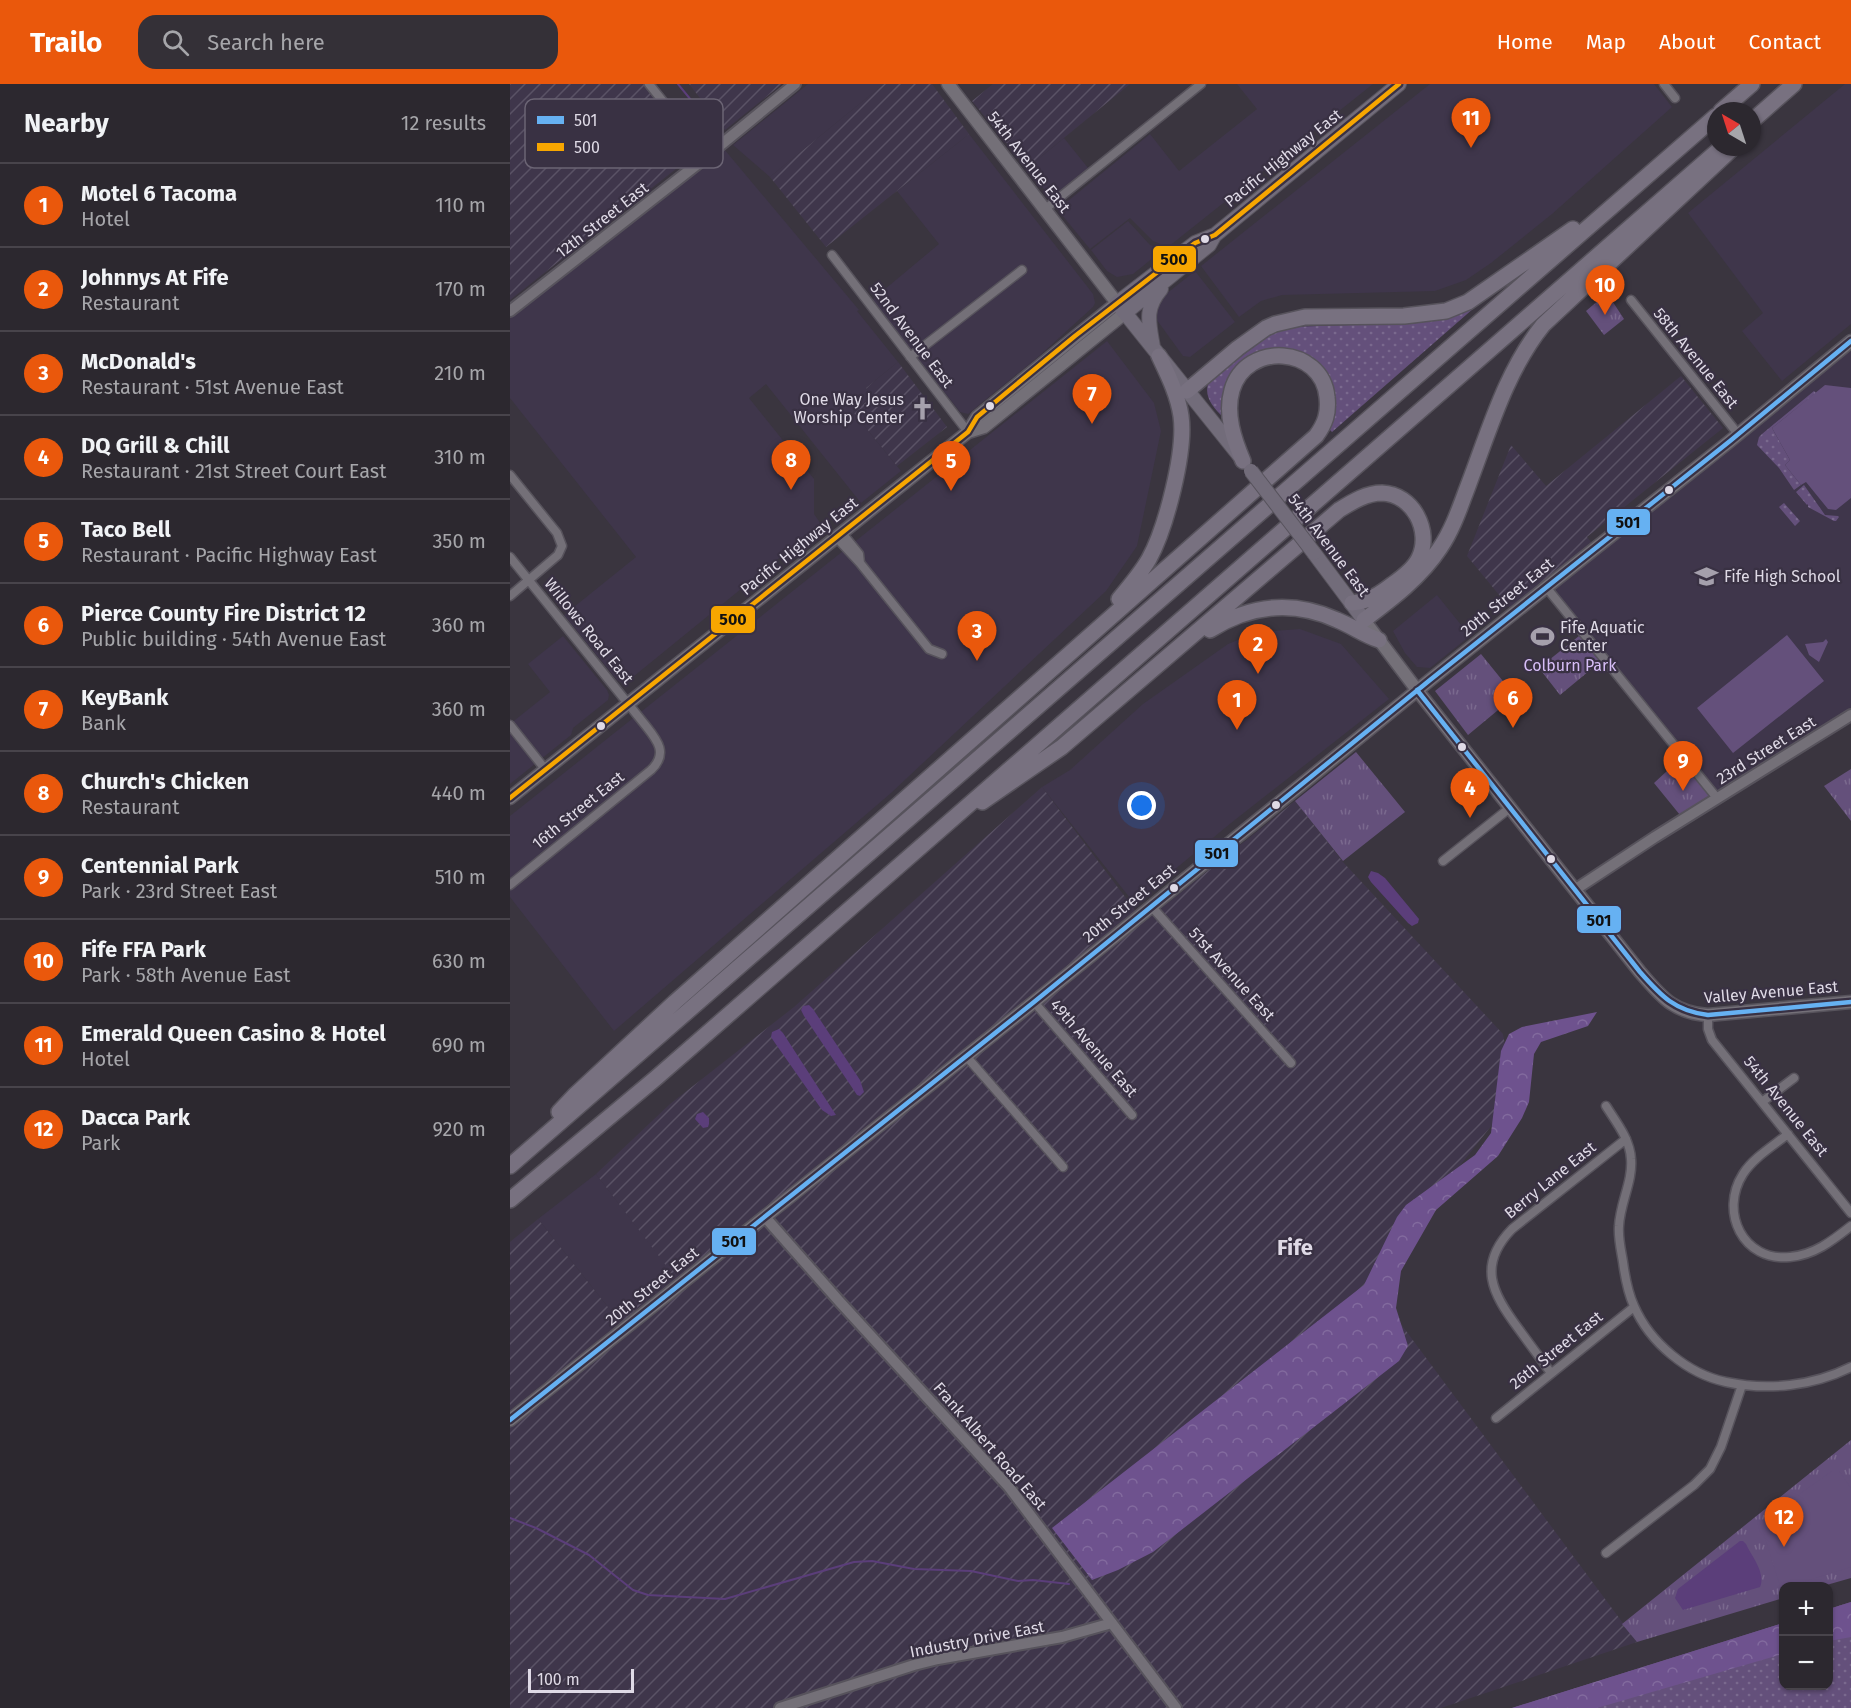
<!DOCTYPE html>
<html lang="en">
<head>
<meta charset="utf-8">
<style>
  :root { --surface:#2c282f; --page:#343037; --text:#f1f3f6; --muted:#a6a6aa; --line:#48444b; --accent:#ea580c }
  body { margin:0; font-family:"Fira Sans",sans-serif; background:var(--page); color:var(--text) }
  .controls { position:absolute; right:18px; bottom:18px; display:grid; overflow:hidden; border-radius:12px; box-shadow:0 2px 4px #0004 }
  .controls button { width:54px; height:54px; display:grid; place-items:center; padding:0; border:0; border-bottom:2px solid var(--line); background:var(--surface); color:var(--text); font:30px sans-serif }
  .compass { position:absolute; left:1197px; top:18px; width:54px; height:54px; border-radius:50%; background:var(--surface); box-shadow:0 2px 4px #0004; rotate:321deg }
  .scale { position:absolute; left:18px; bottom:15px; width:106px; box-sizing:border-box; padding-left:6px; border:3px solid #dfdae6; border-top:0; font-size:16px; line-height:21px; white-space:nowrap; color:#dfdae6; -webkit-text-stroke:4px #393143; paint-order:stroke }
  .you { position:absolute; left:632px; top:722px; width:21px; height:21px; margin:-15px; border:4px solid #fff; border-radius:50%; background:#1a73e8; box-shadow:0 0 0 9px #1a73e833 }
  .badge { display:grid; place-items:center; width:39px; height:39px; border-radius:50%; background:var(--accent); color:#fff; font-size:20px; font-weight:700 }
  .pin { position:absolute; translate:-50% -50px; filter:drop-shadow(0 2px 3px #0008) }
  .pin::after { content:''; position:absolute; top:32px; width:21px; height:18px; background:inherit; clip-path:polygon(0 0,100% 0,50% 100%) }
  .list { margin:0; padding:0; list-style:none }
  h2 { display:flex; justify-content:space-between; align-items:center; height:78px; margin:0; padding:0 24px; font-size:26px }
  h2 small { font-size:20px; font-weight:400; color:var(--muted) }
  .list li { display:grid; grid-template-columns:39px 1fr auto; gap:18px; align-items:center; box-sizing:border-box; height:84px; padding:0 24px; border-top:2px solid var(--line) }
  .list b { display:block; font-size:22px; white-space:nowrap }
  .list p { margin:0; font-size:20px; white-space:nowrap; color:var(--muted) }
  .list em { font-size:20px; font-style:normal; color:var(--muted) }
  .icon { flex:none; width:33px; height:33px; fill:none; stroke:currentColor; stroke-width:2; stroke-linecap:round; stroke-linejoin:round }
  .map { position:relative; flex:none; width:1341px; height:1624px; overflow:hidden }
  header { display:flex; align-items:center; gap:36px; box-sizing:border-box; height:84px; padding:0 30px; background:var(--accent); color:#fff }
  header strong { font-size:28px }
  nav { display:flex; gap:33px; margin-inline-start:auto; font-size:21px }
  .search { width:420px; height:54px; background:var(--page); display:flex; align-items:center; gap:15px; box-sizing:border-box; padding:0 21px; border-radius:18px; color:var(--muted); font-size:22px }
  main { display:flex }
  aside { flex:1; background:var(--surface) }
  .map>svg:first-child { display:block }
  .built { fill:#3f364b }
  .industrial { fill:url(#industrial-furrows) }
  .grass { fill:url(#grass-dots) }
  .forest { fill:url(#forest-crowns) }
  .park { fill:url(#park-tufts) }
  .garden { fill:#64507b }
  .water { fill:#5b3e7a }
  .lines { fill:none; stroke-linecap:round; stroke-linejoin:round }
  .stream { stroke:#5b3e7a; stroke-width:2 }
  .minor-casing { stroke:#57535c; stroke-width:11 }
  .tertiary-casing { stroke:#57535c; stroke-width:14 }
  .secondary-casing { stroke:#57535c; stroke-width:15 }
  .primary-casing { stroke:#57535c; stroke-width:16 }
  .motorway-casing { stroke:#57535c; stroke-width:18 }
  .minor { stroke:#747078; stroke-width:8 }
  .tertiary { stroke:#747078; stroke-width:10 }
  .secondary { stroke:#747078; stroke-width:12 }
  .primary { stroke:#726c7a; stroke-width:14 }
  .motorway { stroke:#787180; stroke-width:15 }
  .primary-bridge-casing { stroke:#57535c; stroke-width:16; stroke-linecap:butt }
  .primary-bridge { stroke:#726c7a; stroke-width:14 }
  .bus-1-casing { stroke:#393143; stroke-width:9 }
  .bus-2-casing { stroke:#393143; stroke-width:9 }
  .bus-1 { stroke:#66b1f2; stroke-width:4.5 }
  .bus-2 { stroke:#f7a600; stroke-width:4.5 }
  .bus-dot { fill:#dfdae6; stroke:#393143; stroke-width:2 }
  .labels { text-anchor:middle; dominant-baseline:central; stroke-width:4.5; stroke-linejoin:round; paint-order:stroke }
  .street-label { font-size:16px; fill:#dfdae6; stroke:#393143 }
  .poi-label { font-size:16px; fill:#dfdae6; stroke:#393143; text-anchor:start }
  .park-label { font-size:16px; fill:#d7bef7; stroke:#393143 }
  .district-label { font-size:22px; font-weight:bold; fill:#dfdae6; stroke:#393143 }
  .key { fill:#393143; stroke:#6b6474; stroke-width:1.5 }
  .key-label { font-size:16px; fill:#dfdae6 }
  .line-badge { stroke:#393143; stroke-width:2 }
  .pale-badge-label { font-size:16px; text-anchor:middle; font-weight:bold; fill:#111 }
</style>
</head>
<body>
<header>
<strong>Trailo</strong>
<div class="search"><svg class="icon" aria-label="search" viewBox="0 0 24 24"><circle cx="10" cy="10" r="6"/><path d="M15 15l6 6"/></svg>Search here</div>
<nav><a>Home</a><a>Map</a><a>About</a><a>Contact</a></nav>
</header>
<main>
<aside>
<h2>Nearby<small>12 results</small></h2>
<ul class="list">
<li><span class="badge">1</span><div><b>Motel 6 Tacoma</b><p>Hotel</p></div><em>110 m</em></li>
<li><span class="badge">2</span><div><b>Johnnys At Fife</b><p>Restaurant</p></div><em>170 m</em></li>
<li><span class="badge">3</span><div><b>McDonald's</b><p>Restaurant · 51st Avenue East</p></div><em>210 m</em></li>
<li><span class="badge">4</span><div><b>DQ Grill &amp; Chill</b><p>Restaurant · 21st Street Court East</p></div><em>310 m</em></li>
<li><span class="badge">5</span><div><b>Taco Bell</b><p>Restaurant · Pacific Highway East</p></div><em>350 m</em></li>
<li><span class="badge">6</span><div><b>Pierce County Fire District 12</b><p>Public building · 54th Avenue East</p></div><em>360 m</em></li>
<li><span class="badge">7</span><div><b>KeyBank</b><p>Bank</p></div><em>360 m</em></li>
<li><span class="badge">8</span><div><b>Church's Chicken</b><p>Restaurant</p></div><em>440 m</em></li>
<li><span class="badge">9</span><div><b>Centennial Park</b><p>Park · 23rd Street East</p></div><em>510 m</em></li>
<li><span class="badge">10</span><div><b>Fife FFA Park</b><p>Park · 58th Avenue East</p></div><em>630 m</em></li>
<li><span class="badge">11</span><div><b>Emerald Queen Casino &amp; Hotel</b><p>Hotel</p></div><em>690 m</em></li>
<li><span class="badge">12</span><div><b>Dacca Park</b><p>Park</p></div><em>920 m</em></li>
</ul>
</aside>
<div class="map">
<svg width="1341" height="1624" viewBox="0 0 1341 1624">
  <defs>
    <pattern id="industrial-furrows" width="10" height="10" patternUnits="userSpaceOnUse" patternTransform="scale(1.5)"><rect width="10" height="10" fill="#3f364b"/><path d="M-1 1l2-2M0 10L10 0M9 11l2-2" fill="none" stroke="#5a5265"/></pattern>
    <pattern id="grass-dots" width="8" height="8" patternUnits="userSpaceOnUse" patternTransform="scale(1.5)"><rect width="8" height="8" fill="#64507b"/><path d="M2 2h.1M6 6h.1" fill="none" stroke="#7a698e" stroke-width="1.8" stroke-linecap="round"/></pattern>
    <pattern id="forest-crowns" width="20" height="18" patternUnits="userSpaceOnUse" patternTransform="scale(1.5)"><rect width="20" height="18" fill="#6e528e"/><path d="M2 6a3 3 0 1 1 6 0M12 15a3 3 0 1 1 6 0" fill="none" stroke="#826a9e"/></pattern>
    <pattern id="park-tufts" width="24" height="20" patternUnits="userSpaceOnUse" patternTransform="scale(1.5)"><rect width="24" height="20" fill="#64507b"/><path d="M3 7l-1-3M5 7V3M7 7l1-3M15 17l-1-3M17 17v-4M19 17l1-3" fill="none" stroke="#7a698e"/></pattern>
  </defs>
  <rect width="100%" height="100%" fill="#3a353f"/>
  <!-- built -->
  <path class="built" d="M298,0H374L260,93L223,61Z
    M727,0H863L658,163L643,157L620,134L580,165L552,131L553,121L640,50L669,87L747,25Z
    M920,0H1144L1162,23L1042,130L981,179L956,196L925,207L772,211L751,217L729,233L691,182Z
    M1335,0H1341V240L1272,297L1232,247L1253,229L1178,129Z
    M459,50L583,210L585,219L583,223L528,273L458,330L450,328L362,216L429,160L387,107Z
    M554,54L578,84L541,114L517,84Z
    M214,65L349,226L347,227L388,278L356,304L362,312L343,328L391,387L351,419L256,300L239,314L304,395V430L311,440L118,597L112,599L107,596L54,531L126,473L0,314V234Z
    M618,137L640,161L654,165L623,190L607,193L597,187L581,166Z
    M685,187L725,238L680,273L673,272L644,232L646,218Z
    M597,257L644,319L651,347L627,462L596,507L381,709L104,947L0,813V732Z
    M1341,257V631L1207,714L1037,503Z
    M927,511L960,552L920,584L907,583L895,569L883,547Z
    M790,545L831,560L879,615L721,739L624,819L532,703L560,686L633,620L718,560L748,548Z
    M53,552L97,606L99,611L98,616L63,644L61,651L0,700V640L40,608L18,580Z
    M86,1090L161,1187L105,1232L28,1135Z"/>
  <!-- industrial -->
  <path class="industrial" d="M0,0H145L195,62L0,216Z
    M179,0H272L215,46Z
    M374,0H422L459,50L316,163L260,93Z
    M483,0H620L517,84L462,17Z
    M388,278L437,343L387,382L343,328L362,313L356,304Z
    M1171,292L1213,344L1077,453L1086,464L1004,529L957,472L1001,361L1036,402Z
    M532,703L634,838L785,717L833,778L993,950L1004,1013L859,1197L1127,1558L931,1624H0V1158L28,1135L105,1232L161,1188L86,1090L160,1020L284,923Z"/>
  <!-- grass -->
  <path class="grass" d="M972,217L822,348L818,344L815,291L750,268L713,333C702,323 692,310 700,296L757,253L777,243L909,239L936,233Z
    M1304,307L1306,309L1262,344L1280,376L1275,381L1291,401L1284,406L1269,384L1247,361L1249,353L1252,350Z
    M1294,401L1315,431L1328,432L1329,433L1326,437H1324L1298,423V420L1297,421L1286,408Z
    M1274,419L1290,437L1285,442L1269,423Z
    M1341,1518V1624H1002L1273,1539L1274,1602H1318L1319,1525Z"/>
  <!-- forest -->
  <path class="forest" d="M1087,928L1078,942L1031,958L1024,970L1019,1018L1012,1034L988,1072L926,1126L891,1187L886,1224L898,1262L889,1277L643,1468L608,1486L582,1496L542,1444L854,1201L887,1133L896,1121L965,1071L981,1049L991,967L999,950L1012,943Z
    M1341,1518V1553L1319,1557V1525Z
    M1273,1539V1570L1087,1624H1002Z"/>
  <!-- park -->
  <path class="park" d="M1097,209L1114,235L1094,251L1076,227Z
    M1069,552L1090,578L1050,611L1029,584Z
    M971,570L1005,612L958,651L925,607Z
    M846,668L895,728L833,777L785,717Z
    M1170,675L1202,714L1170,731L1144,699Z
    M1341,685V737L1314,702Z
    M1341,1356V1494L1313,1502H1274L1273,1514L1127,1558L1112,1540Z"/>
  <!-- garden -->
  <path class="garden" d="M1315,301L1341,304V414L1326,426L1318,425L1296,398L1291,401L1275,381L1280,376L1262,344Z
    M1277,551L1314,597L1223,669L1187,624Z
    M1316,555L1318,558L1309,578L1299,571L1295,560L1313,558Z
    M1322,1387H1329L1341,1404V1483L1279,1502H1274L1271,1505L1250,1438Z"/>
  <!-- water -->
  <path class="water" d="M861,787L868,789L875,794L909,835L908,839L902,842L898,839L861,798L858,793Z
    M299,921L303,925L350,996L354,1008L350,1012L347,1011L294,932L291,926L293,922Z
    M269,945L273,949L326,1031L321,1032L312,1026L265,959L261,953L262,948Z
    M193,1028L199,1034V1040L198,1043L193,1044L185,1035L187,1030Z
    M1230,1457H1233L1236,1460C1242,1473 1256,1489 1250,1503L1173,1526L1165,1514L1168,1505Z"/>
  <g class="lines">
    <!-- stream -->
    <path class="stream" d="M168,0L203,43
      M0,1434L26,1444L79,1471L123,1506L138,1511L215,1515L344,1478L362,1477L404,1485L461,1487L508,1497L523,1496L559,1500"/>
    <defs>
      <path id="minor" d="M139,0L197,72
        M1154,0L1165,14
        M534,126L691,0
        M322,171L458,348
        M1121,216L1228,350
        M400,273L512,186
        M0,391L47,449L52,462L48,471L0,512
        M326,453L350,479L349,470L332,449
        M0,473L136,642C148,657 158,670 141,686L0,801
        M350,479L419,565L432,570
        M1036,503L1207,714
        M0,641L35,685
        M933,777L1001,723
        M641,822L781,979
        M524,918L622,1031
        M1198,931V945L1202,956L1341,1129
        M456,972L553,1083
        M1252,1018L1284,994
        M1096,1022C1106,1038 1120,1055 1121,1075C1123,1097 1110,1119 1109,1142C1108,1154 1111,1166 1113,1178C1115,1193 1118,1209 1124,1222C1140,1259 1178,1290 1216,1298C1258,1307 1303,1302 1341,1283
        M1278,1050C1263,1062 1243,1074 1233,1090C1209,1128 1233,1178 1280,1173C1304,1171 1322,1157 1341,1142
        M1041,1289C1030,1274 1019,1259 1008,1244C982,1209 967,1181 1002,1145L1116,1055
        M986,1334L1124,1223
        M1096,1469L1184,1401L1200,1385L1211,1363L1232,1301"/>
      <path id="tertiary" d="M0,227L185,82L285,0
        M1066,805L1145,753L1341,631
        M255,1133L329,1217L499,1403L666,1624
        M270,1624L404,1581L428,1575L552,1553L602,1539"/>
      <path id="secondary" d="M438,0L607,219L467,333L458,348
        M854,536L907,606L1130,888C1151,912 1163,929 1198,931L1341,918
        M0,714L458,348L474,343L615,229
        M0,1336L524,918L920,596L1220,357L1341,257"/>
      <path id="primary" d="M615,229L699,161L704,152
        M643,263C639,239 634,225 651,205
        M729,371L607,219L685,159L705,151L889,0
        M804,469L854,536"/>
      <path id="motorway" d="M1211,27L1242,0
        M1242,37L1284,0
        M677,307L728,264L756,244L765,240L795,233L894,232L936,227L958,218L1063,145
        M609,515C620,502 631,489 639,475C656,444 676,367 671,332C668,311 658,291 649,272
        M854,536C882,515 911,493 930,464C943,445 950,423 958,402C979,347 996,287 1033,241L1224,63
        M700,546C740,521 783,516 827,536C842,542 854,551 869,556
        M472,718L552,663L829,426C842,418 856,409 872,409C903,410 922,447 909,474C904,485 893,493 883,500C870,510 860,517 842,519
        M49,1028L66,1010L165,918L806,352C815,340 819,329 817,313C812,262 736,257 722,306C715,330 724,356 733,377
        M0,1082L1206,32
        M0,1116L146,994L1212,63"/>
    </defs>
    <!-- minor casing -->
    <use href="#minor" class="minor-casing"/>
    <!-- tertiary casing -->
    <use href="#tertiary" class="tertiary-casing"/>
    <!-- secondary casing -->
    <use href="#secondary" class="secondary-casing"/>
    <!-- primary casing -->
    <use href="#primary" class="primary-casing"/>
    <!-- motorway casing -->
    <use href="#motorway" class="motorway-casing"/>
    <!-- minor -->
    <use href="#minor" class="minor"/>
    <!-- tertiary -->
    <use href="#tertiary" class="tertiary"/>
    <!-- secondary -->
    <use href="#secondary" class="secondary"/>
    <!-- primary -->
    <use href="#primary" class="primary"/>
    <!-- motorway -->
    <use href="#motorway" class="motorway"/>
    <defs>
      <path id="primary-bridge" d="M741,387L804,469"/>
    </defs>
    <!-- primary-bridge casing -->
    <use href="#primary-bridge" class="primary-bridge-casing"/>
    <!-- primary-bridge -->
    <use href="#primary-bridge" class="primary-bridge"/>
    <defs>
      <path id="bus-1" d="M907,606L1130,888C1151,912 1165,927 1198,931L1341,918
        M0,1336L524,918L920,596L1220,357L1341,257"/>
      <path id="bus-2" d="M0,714L458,348L467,333L565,252L685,159L705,151L889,0"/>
    </defs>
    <!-- bus-1 casing -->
    <use href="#bus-1" class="bus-1-casing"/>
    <!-- bus-2 casing -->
    <use href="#bus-2" class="bus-2-casing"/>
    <!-- bus-1 -->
    <use href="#bus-1" class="bus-1"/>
    <!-- bus-2 -->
    <use href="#bus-2" class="bus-2"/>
  </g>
  <!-- icons -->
  <defs>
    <symbol id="church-bare" viewBox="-9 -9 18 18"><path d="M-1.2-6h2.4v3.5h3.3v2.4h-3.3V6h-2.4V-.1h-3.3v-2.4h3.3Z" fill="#a5a0ac" stroke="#393143" stroke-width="2.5" paint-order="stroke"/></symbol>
    <symbol id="school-bare" viewBox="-9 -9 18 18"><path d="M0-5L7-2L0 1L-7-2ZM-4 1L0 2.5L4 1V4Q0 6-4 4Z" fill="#a5a0ac" stroke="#393143" stroke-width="2.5" paint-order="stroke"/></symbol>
    <symbol id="stadium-bare" viewBox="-9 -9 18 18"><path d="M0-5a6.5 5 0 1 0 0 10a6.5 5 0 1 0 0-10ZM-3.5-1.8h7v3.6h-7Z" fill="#a5a0ac" stroke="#393143" stroke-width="2.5" paint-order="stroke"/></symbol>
  </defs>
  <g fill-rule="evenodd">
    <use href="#church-bare" x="396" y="308" width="33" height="33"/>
    <use href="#school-bare" x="1180" y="476" width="33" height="33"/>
    <use href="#stadium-bare" x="1016" y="536" width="33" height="33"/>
  </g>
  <!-- markers -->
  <g class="bus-dot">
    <circle cx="695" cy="155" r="5"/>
    <circle cx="480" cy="322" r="5"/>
    <circle cx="1159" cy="406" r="5"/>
    <circle cx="91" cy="642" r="5"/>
    <circle cx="952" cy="663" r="5"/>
    <circle cx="766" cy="721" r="5"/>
    <circle cx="1041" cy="775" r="5"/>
    <circle cx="664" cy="804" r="5"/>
  </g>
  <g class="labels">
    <!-- street labels -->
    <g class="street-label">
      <text transform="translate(773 74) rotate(-39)">Pacific Highway East</text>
      <text transform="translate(519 78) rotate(52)">54th Avenue East</text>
      <text transform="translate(92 136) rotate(-38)">12th Street East</text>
      <text transform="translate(402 251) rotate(53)">52nd Avenue East</text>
      <text transform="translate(1186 274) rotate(51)">58th Avenue East</text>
      <text transform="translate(819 461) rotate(53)">54th Avenue East</text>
      <text transform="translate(289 462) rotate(-39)">Pacific Highway East</text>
      <text transform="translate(997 513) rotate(-39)">20th Street East</text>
      <text transform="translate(79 547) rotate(51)">Willows Road East</text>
      <text transform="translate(1256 666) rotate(-32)">23rd Street East</text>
      <text transform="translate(68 726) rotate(-39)">16th Street East</text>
      <text transform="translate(619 819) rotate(-39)">20th Street East</text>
      <text transform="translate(722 890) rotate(48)">51st Avenue East</text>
      <text transform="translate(1261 908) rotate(-5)">Valley Avenue East</text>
      <text transform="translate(584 964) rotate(49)">49th Avenue East</text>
      <text transform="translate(1276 1022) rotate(51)">54th Avenue East</text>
      <text transform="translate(1040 1096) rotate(-39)">Berry Lane East</text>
      <text transform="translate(142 1202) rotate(-39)">20th Street East</text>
      <text transform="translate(1046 1266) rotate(-39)">26th Street East</text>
      <text transform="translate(480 1362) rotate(49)">Frank Albert Road East</text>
      <text transform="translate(467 1555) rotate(-11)">Industry Drive East</text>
    </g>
    <!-- poi labels -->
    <g class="poi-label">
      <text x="394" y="315" text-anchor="end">One Way Jesus<tspan x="394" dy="18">Worship Center</tspan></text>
      <text x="1214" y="492">Fife High School</text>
      <text x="1050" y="543">Fife Aquatic<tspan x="1050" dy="18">Center</tspan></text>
    </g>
    <!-- park labels -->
    <g class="park-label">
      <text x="1060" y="581">Colburn Park</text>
    </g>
    <!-- district labels -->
    <g class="district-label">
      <text x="785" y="1163">Fife</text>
    </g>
  </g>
  <!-- legend -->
  <rect x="15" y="15" width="198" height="69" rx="9" class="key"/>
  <rect x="27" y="32" width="27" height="8" fill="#66b1f2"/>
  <rect x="27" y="59" width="27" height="8" fill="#f7a600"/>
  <g class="key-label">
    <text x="64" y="42">501</text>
    <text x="64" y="69">500</text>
  </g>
  <g class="line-badge">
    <rect x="642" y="161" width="45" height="28" rx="6" fill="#f7a600"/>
    <rect x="1096" y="424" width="45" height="28" rx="6" fill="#66b1f2"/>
    <rect x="200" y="521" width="46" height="29" rx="6" fill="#f7a600"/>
    <rect x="684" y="755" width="45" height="29" rx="6" fill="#66b1f2"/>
    <rect x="1066" y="821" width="46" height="29" rx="6" fill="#66b1f2"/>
    <rect x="201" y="1143" width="46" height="29" rx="6" fill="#66b1f2"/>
  </g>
  <g class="pale-badge-label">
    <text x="664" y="181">500</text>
    <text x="1118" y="444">501</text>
    <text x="223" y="541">500</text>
    <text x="707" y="775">501</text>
    <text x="1089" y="842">501</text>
    <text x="224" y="1163">501</text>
  </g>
</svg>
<div class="controls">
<button>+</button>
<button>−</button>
</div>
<svg class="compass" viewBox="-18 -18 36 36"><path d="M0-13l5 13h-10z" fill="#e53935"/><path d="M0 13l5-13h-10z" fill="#a6a6aa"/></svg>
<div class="scale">100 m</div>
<div class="you"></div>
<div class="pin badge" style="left:727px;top:646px">1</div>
<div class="pin badge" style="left:748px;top:590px">2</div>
<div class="pin badge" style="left:467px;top:577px">3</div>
<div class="pin badge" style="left:960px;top:734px">4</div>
<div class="pin badge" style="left:441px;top:407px">5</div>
<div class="pin badge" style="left:1003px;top:644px">6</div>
<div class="pin badge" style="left:582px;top:340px">7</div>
<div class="pin badge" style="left:281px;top:406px">8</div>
<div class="pin badge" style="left:1173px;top:707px">9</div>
<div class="pin badge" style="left:1095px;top:231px">10</div>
<div class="pin badge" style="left:961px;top:64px">11</div>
<div class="pin badge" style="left:1274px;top:1463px">12</div>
</div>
</main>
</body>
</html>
